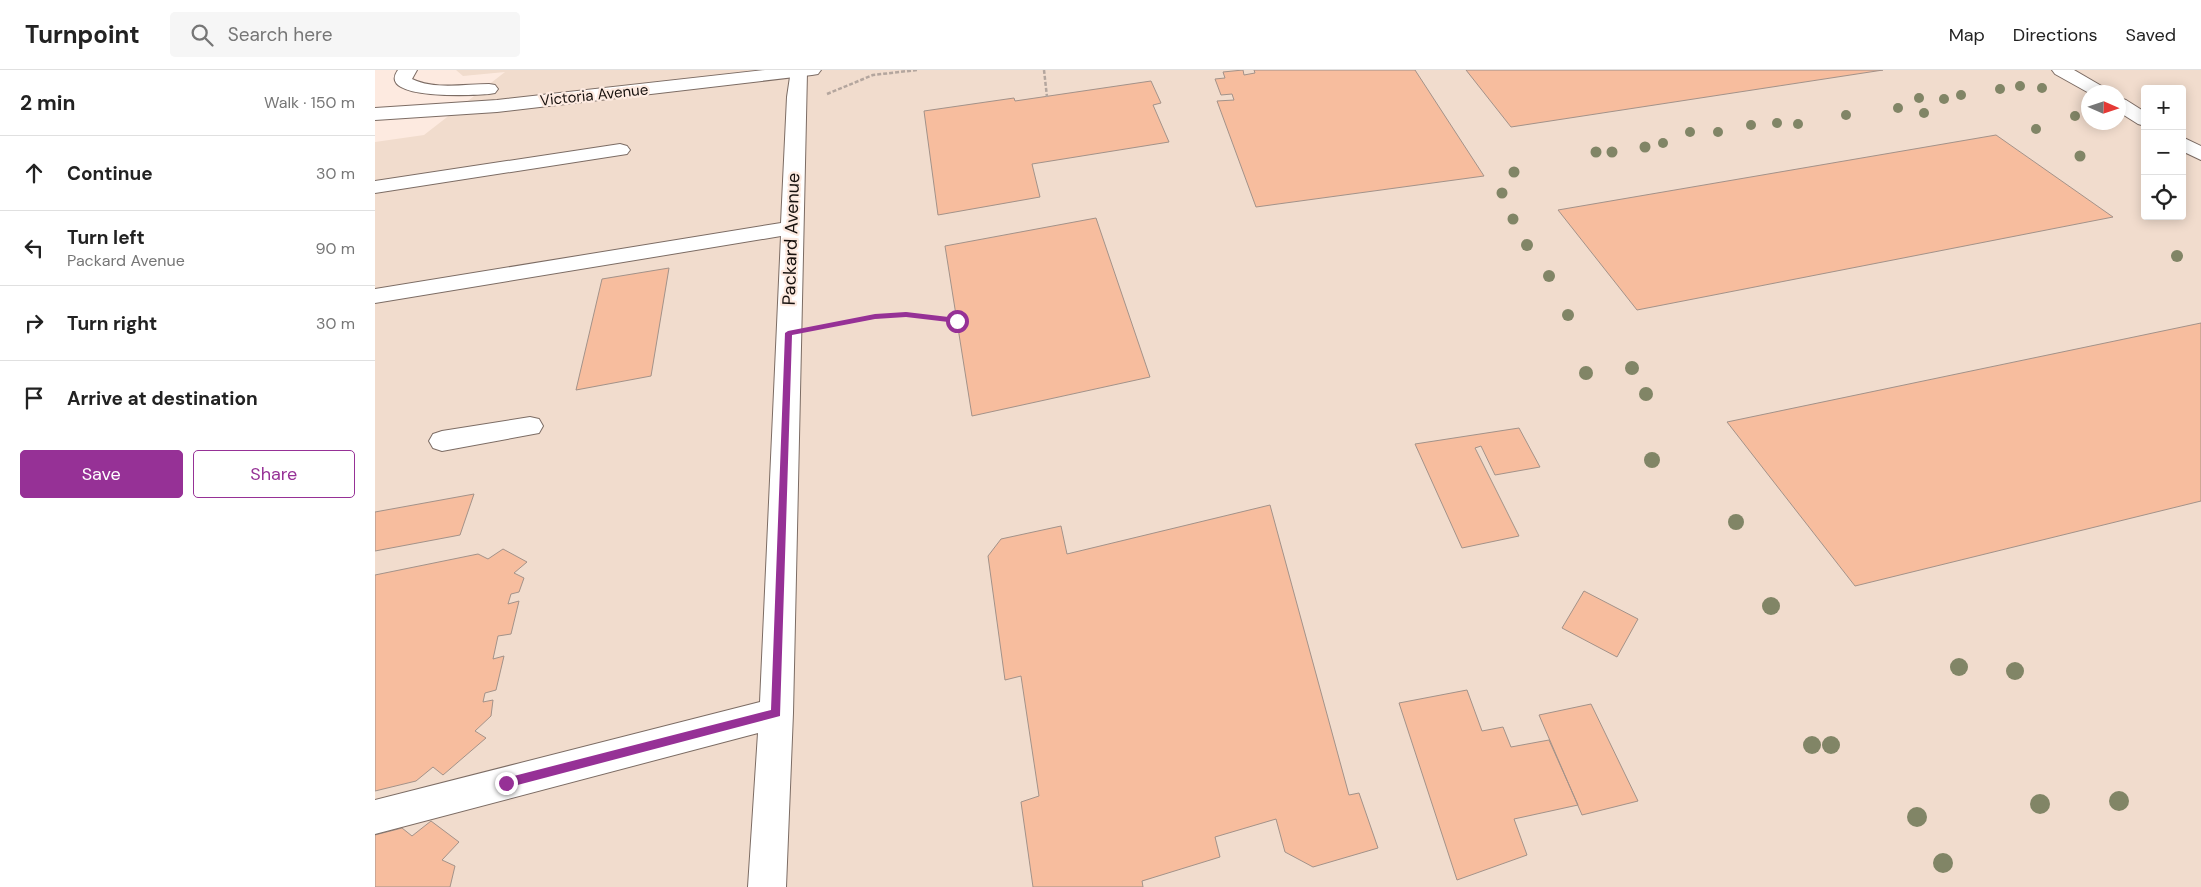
<!DOCTYPE html>
<html lang="en">
<head>
<meta charset="utf-8">
<style>
  :root { --surface:#fff; --page:#f6f6f6; --text:#222; --muted:#767676; --line:#e0e0e0; --accent:#963196 }
  body { margin:0; font-family:"DM Sans",sans-serif; background:var(--page); color:var(--text) }
  .controls { position:absolute; right:15px; top:15px; display:grid; overflow:hidden; border-radius:5px; box-shadow:0 2px 12px #0003 }
  .controls button { width:45px; height:45px; display:grid; place-items:center; padding:0; border:0; border-bottom:1px solid var(--line); background:var(--surface); color:var(--text); font:25px sans-serif }
  .compass { position:absolute; left:1706px; top:15px; width:45px; height:45px; border-radius:50%; background:var(--surface); box-shadow:0 2px 12px #0003; rotate:93deg }
  .stop { position:absolute; width:15px; height:15px; margin:-11px; border:4px solid #963196; border-radius:50%; background:#fff }
  .stop.end { background:#963196; border-color:#fff; box-shadow:0 1px 5px #0008 }
  .list { margin:0; padding:0; list-style:none }
  h2 { display:flex; justify-content:space-between; align-items:center; height:65px; margin:0; padding:0 20px; font-size:21px }
  h2 small { font-size:16px; font-weight:400; color:var(--muted) }
  .list li { display:grid; grid-template-columns:32px 1fr auto; gap:15px; align-items:center; box-sizing:border-box; height:75px; padding:0 20px; border-top:1px solid var(--line) }
  .list b { display:block; font-size:19px; white-space:nowrap }
  .list p { margin:0; font-size:16px; white-space:nowrap; color:var(--muted) }
  .list em { font-size:16px; font-style:normal; color:var(--muted) }
  .actions { display:flex; gap:10px; padding:15px 20px }
  .actions a { flex:1; padding:11px 0; border:1px solid var(--accent); border-radius:5px; text-align:center; font-size:18px; color:var(--accent) }
  .actions .main { background:var(--accent); color:#fff }
  .icon { flex:none; width:28px; height:28px; fill:none; stroke:currentColor; stroke-width:2; stroke-linecap:round; stroke-linejoin:round }
  .map { position:relative; flex:none; width:1826px; height:817px; overflow:hidden }
  header { display:flex; align-items:center; gap:30px; box-sizing:border-box; height:70px; padding:0 25px; background:var(--surface); border-bottom:1px solid var(--line) }
  header strong { font-size:24px }
  nav { display:flex; gap:28px; margin-inline-start:auto; font-size:18px }
  .search { width:350px; height:45px; background:var(--page); display:flex; align-items:center; gap:12px; box-sizing:border-box; padding:0 18px; border-radius:5px; color:var(--muted); font-size:19px }
  main { display:flex }
  aside { flex:1; background:var(--surface) }
  .map>svg:first-child { display:block }
  .commercial { fill:#f1dccd; fill-rule:evenodd }
  .building { fill:#f7bd9e; stroke:#a39289 }
  .lines { fill:none; stroke-linecap:round; stroke-linejoin:round }
  .minor-casing { stroke:#7c6c64; stroke-width:2 }
  .major-casing { stroke:#7c6c64; stroke-width:2 }
  .path-far1 { stroke:#b4a69e; stroke-width:2.5; stroke-dasharray:4 2; stroke-linecap:butt }
  .path { stroke:#b4a69e; stroke-width:3; stroke-dasharray:4.5 2.5; stroke-linecap:butt }
  .minor { fill:#fff; fill-rule:evenodd }
  .major { fill:#fff; fill-rule:evenodd }
  .tree { fill:#818566 }
  .route { fill:#963196 }
  .labels { text-anchor:middle; dominant-baseline:central; stroke-width:4.5; stroke-linejoin:round; paint-order:stroke }
  .far-street-label { font-size:15px; fill:#17110e; stroke:#fdeae0 }
  .street-label { font-size:18px; fill:#17110e; stroke:#fdeae0 }
</style>
</head>
<body>
<header>
<strong>Turnpoint</strong>
<div class="search"><svg class="icon" aria-label="search" viewBox="0 0 24 24"><circle cx="10" cy="10" r="6"/><path d="M15 15l6 6"/></svg>Search here</div>
<nav><a>Map</a><a>Directions</a><a>Saved</a></nav>
</header>
<main>
<aside>
<h2>2 min<small>Walk · 150 m</small></h2>
<ul class="list">
<li><svg class="icon" aria-label="ahead" viewBox="0 0 24 24"><path d="M12 20V5M6 11l6-6 6 6"/></svg><div><b>Continue</b></div><em>30 m</em></li>
<li><svg class="icon" aria-label="left" viewBox="0 0 24 24"><path d="M17 20v-9H6M10 6l-5 5 5 5"/></svg><div><b>Turn left</b><p>Packard Avenue</p></div><em>90 m</em></li>
<li><svg class="icon" aria-label="right" viewBox="0 0 24 24"><path d="M7 20v-9h11M14 6l5 5-5 5"/></svg><div><b>Turn right</b></div><em>30 m</em></li>
<li><svg class="icon" aria-label="arrive" viewBox="0 0 24 24"><path d="M6 21V4h12l-3 4 3 4H6"/></svg><div><b>Arrive at destination</b></div></li>
</ul>
<div class="actions"><a class="main">Save</a><a>Share</a></div>
</aside>
<div class="map">
<svg width="1826" height="817" viewBox="0 0 1826 817">
  <rect width="100%" height="100%" fill="#fdeae0"/>
  <!-- commercial -->
  <path class="commercial" d="M81,0H1826V817H0V72L49,65L130,2L88,6ZM1770,19H1807V146H1770ZM1714,22H1744V52H1714Z"/>
  <!-- building -->
  <path class="building" d="M868,0L869,5L880,3L879,0H1040L1109,106L881,137L842,31L859,30L857,24L846,25L840,9L850,8L848,2Z
    M1091,0H1508L1136,57Z
    M776,11L786,33L778,35L794,72L657,94L665,127L563,145L549,41L639,28L640,31Z
    M1621,65L1738,147L1262,240L1183,140Z
    M721,148L775,307L597,346L570,176Z
    M294,198L276,306L201,320L227,209Z
    M1826,253V431L1480,516L1352,352Z
    M1144,358L1165,397L1120,405L1106,376L1100,378L1144,466L1087,478L1040,374Z
    M99,424L85,465L0,481V442Z
    M895,435L974,725L984,723L1003,778L938,797L910,782L901,749L840,767L845,787L767,811L768,817H658L646,732L664,726L646,606L630,610L613,486L626,469L686,456L692,484Z
    M128,479L152,492L139,503L149,508L144,522L136,524L133,534L144,531L136,564L123,566L118,589L129,586L121,620L110,623L108,632L118,630L116,646L100,661L111,668L68,705L58,697L41,711L0,721V505L103,484L113,489Z
    M1209,521L1263,549L1242,587L1187,558Z
    M1092,620L1107,661L1128,657L1136,677L1174,670L1203,735L1139,749L1152,785L1082,810L1024,633Z
    M1216,634L1263,731L1207,745L1164,645Z
    M56,751L84,772L67,790L80,796L75,817H0V765L27,758L37,766Z"/>
  <g class="lines">
    <defs>
      <path id="minor" d="M416,0H430L432,2L418,643L411,817H373L383,663L0,764V730L385,632L406,166L0,233V219L406,153L412,27Z
        M1677,0H1699L1730,18L1733,22L1714,23L1680,4Z
        M1744,28L1751,30L1770,42V56L1763,54L1744,42Z
        M1807,67L1826,76V90L1807,81Z
        M245,74L252,76L255,80L252,84L0,123V111Z
        M155,347L164,349L168,356L164,363L67,381L58,378L54,371L58,364L67,361Z"/>
      <path id="major" d="M23,0H42L37,9C59,20 90,14 114,14L120,15L123,19L120,23L114,24C102,25 0,31 23,0Z
        M390,0H446L443,4L437,5L122,42L0,50V38L122,30Z"/>
    </defs>
    <!-- minor casing -->
    <use href="#minor" class="minor-casing"/>
    <!-- major casing -->
    <use href="#major" class="major-casing"/>
    <!-- path-far1 -->
    <path class="path-far1" d="M669,0L672,27
      M452,24L498,5L542,0"/>
    <!-- path -->
    <path class="path" d="M446,257L500,247L531,244L582,251"/>
    <!-- minor -->
    <use href="#minor" class="minor"/>
    <!-- major -->
    <use href="#major" class="major"/>
  </g>
  <!-- trees -->
  <g class="tree">
    <circle cx="1645" cy="16" r="5"/>
    <circle cx="1667" cy="18" r="5"/>
    <circle cx="1625" cy="19" r="5"/>
    <circle cx="1586" cy="25" r="5"/>
    <circle cx="1544" cy="28" r="5"/>
    <circle cx="1569" cy="29" r="5"/>
    <circle cx="1523" cy="38" r="5"/>
    <circle cx="1549" cy="43" r="5"/>
    <circle cx="1471" cy="45" r="5"/>
    <circle cx="1700" cy="46" r="5"/>
    <circle cx="1402" cy="53" r="5"/>
    <circle cx="1423" cy="54" r="5"/>
    <circle cx="1376" cy="55" r="5"/>
    <circle cx="1661" cy="59" r="5"/>
    <circle cx="1315" cy="62" r="5"/>
    <circle cx="1343" cy="62" r="5"/>
    <circle cx="1288" cy="73" r="5"/>
    <circle cx="1270" cy="77" r="5.5"/>
    <circle cx="1221" cy="82" r="5.5"/>
    <circle cx="1237" cy="82" r="5.5"/>
    <circle cx="1705" cy="86" r="5.5"/>
    <circle cx="1139" cy="102" r="5.5"/>
    <circle cx="1127" cy="123" r="5.5"/>
    <circle cx="1138" cy="149" r="5.5"/>
    <circle cx="1152" cy="175" r="6"/>
    <circle cx="1802" cy="186" r="6"/>
    <circle cx="1174" cy="206" r="6"/>
    <circle cx="1193" cy="245" r="6"/>
    <circle cx="1257" cy="298" r="7"/>
    <circle cx="1211" cy="303" r="7"/>
    <circle cx="1271" cy="324" r="7"/>
    <circle cx="1277" cy="390" r="8"/>
    <circle cx="1361" cy="452" r="8"/>
    <circle cx="1396" cy="536" r="9"/>
    <circle cx="1584" cy="597" r="9"/>
    <circle cx="1640" cy="601" r="9"/>
    <circle cx="1437" cy="675" r="9"/>
    <circle cx="1456" cy="675" r="9"/>
    <circle cx="1744" cy="731" r="10"/>
    <circle cx="1665" cy="734" r="10"/>
    <circle cx="1542" cy="747" r="10"/>
    <circle cx="1568" cy="793" r="10"/>
  </g>
  <!-- route -->
  <path class="route" d="M531,242L582,248L586,251L582,253L531,247L500,249L417,265L405,646L131,718L127,716L126,713L131,708L396,640L410,263L413,261L500,244Z"/>
  <g class="labels">
    <!-- far-street labels -->
    <g class="far-street-label">
      <text transform="translate(219 25) rotate(-6)">Victoria Avenue</text>
    </g>
    <!-- street labels -->
    <g class="street-label">
      <text transform="translate(416 169) rotate(-88)">Packard Avenue</text>
    </g>
  </g>
</svg>
<div class="controls">
<button>+</button>
<button>−</button>
<button><svg class="icon" aria-label="locate" viewBox="0 0 24 24"><circle cx="12" cy="12" r="6"/><path d="M12 2v4M12 18v4M2 12h4M18 12h4"/></svg></button>
</div>
<svg class="compass" viewBox="-18 -18 36 36"><path d="M0-13l5 13h-10z" fill="#e53935"/><path d="M0 13l5-13h-10z" fill="#767676"/></svg>
<div class="stop" style="left:582px;top:251px"></div>
<div class="stop end" style="left:131px;top:713px"></div>
</div>
</main>
</body>
</html>
